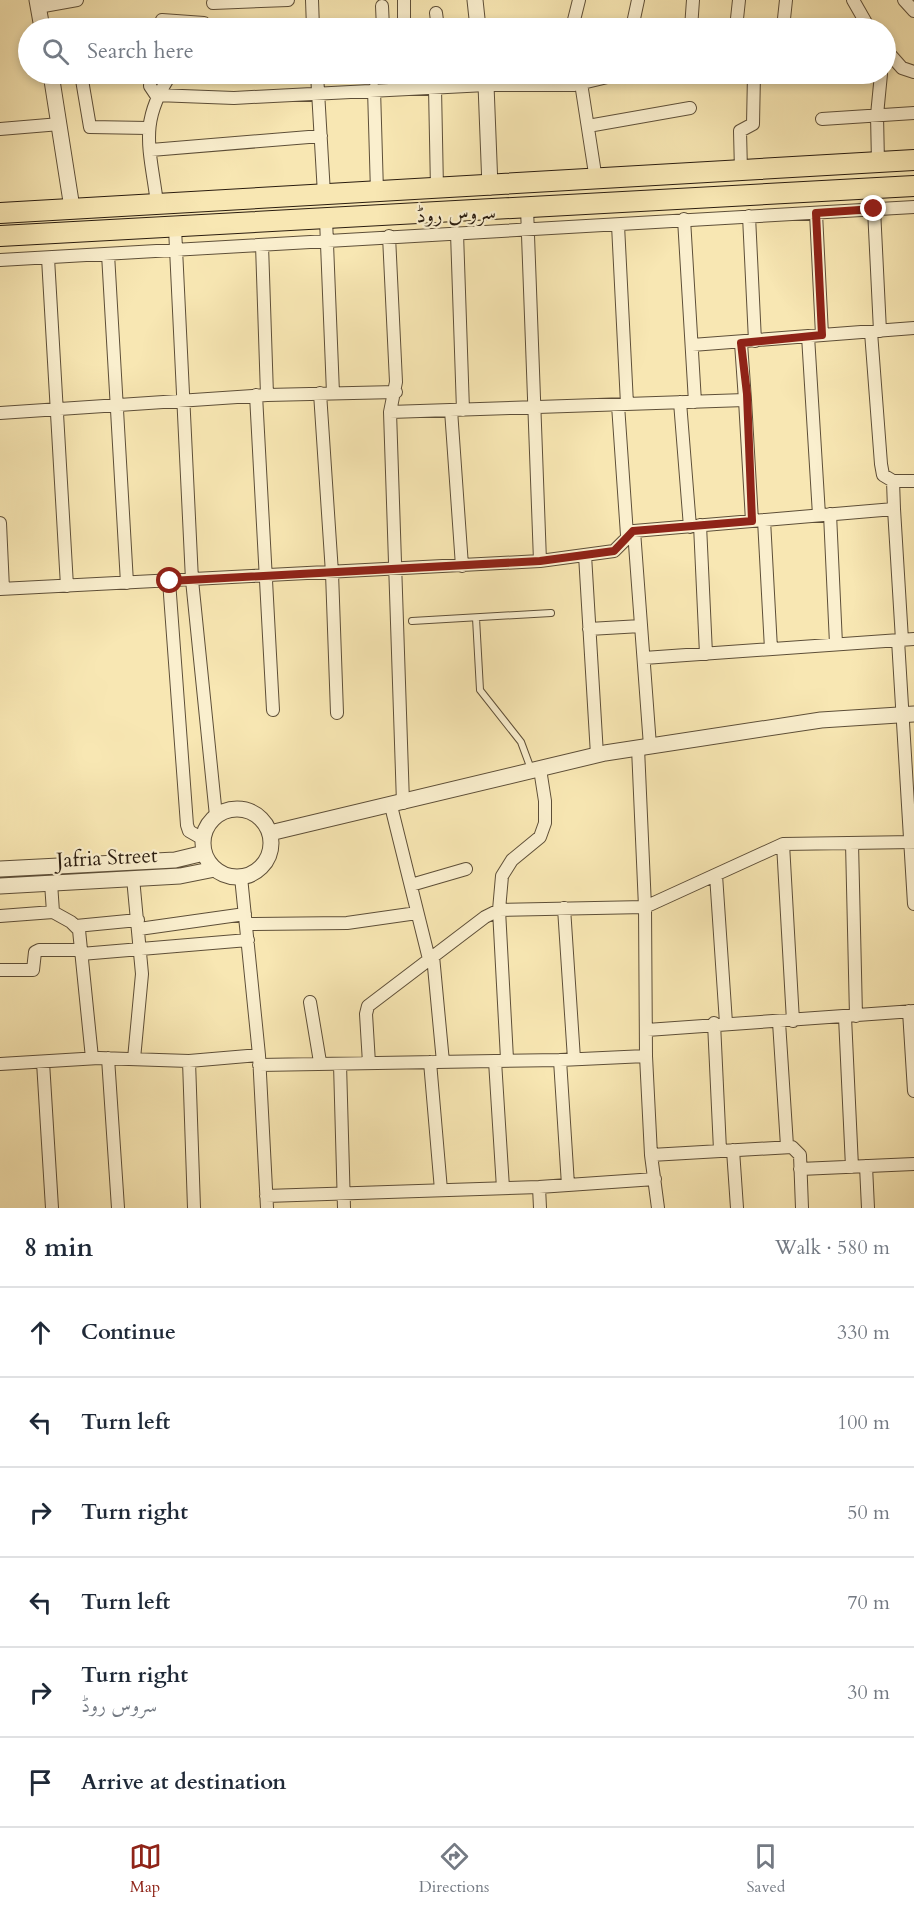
<!DOCTYPE html>
<html lang="en">
<head>
<meta charset="utf-8">
<style>
  :root { --surface:#fff; --page:#f2f2f3; --text:#1f2937; --muted:#747a83; --line:#e0e1e3; --accent:#8f2418 }
  body { margin:0; font-family:Cardo,Amiri,serif; background:var(--page); color:var(--text) }
  .stop { position:absolute; width:18px; height:18px; margin:-14px; border:4px solid #8f2418; border-radius:50%; background:#fff }
  .stop.end { background:#8f2418; border-color:#fff; box-shadow:0 2px 6px #0008 }
  .list { margin:0; padding:0; list-style:none }
  h2 { display:flex; justify-content:space-between; align-items:center; height:78px; margin:0; padding:0 24px; font-size:26px }
  h2 small { font-size:20px; font-weight:400; color:var(--muted) }
  .list li { display:grid; grid-template-columns:39px 1fr auto; gap:18px; align-items:center; box-sizing:border-box; height:90px; padding:0 24px; border-top:2px solid var(--line) }
  .list b { display:block; font-size:22px; white-space:nowrap }
  .list p { margin:0; font-size:20px; white-space:nowrap; color:var(--muted) }
  .list em { font-size:20px; font-style:normal; color:var(--muted) }
  .icon { flex:none; width:33px; height:33px; fill:none; stroke:currentColor; stroke-width:2; stroke-linecap:round; stroke-linejoin:round }
  .map { position:relative; flex:none; width:914px; height:1208px; overflow:hidden }
  .search { position:absolute; background:var(--surface); box-shadow:0 3px 9px #0003; left:18px; right:18px; top:18px; height:66px; display:flex; align-items:center; gap:15px; box-sizing:border-box; padding:0 21px; border-radius:33px; color:var(--muted); font-size:22px }
  .sheet { height:618px; background:var(--surface) }
  nav { display:flex; justify-content:space-around; align-items:center; box-sizing:border-box; height:84px; border-top:2px solid var(--line); background:var(--surface); font-size:16px; color:var(--muted) }
  nav a { display:grid; justify-items:center; gap:3px }
  nav .on { color:var(--accent) }
  .map>svg:first-child { display:block }
  .lines { fill:none; stroke-linecap:round; stroke-linejoin:round }
  .service-casing { stroke:#5e4f38; stroke-width:8 }
  .minor-casing { stroke:#5e4f38; stroke-width:14 }
  .tertiary-casing { stroke:#5e4f38; stroke-width:17 }
  .primary-casing { stroke:#2a1c0f; stroke-width:22 }
  .service { stroke:#faefce; stroke-width:6 }
  .minor { stroke:#faefce; stroke-width:12 }
  .tertiary { stroke:#faefce; stroke-width:15 }
  .primary { stroke:#f8e7b3; stroke-width:20 }
  .route { stroke:#8f2418; stroke-width:8 }
  .labels { text-anchor:middle; dominant-baseline:central; stroke-width:4.5; stroke-linejoin:round; paint-order:stroke }
  .street-label { font-size:21px; fill:#2a1c0f; stroke:#faefce }
</style>
</head>
<body>
<div class="map">
<svg width="914" height="1208" viewBox="0 0 914 1208">
  <rect width="100%" height="100%" fill="#f8e7b3"/>
  <filter id="stains"><feTurbulence type="fractalNoise" baseFrequency=".00333" numOctaves="4"/><feColorMatrix values="0 0 0 0 .2 0 0 0 0 .09 0 0 0 0 .02 0 0 0 .5 -.17"/></filter>
  <radialGradient id="worn" r=".72"><stop offset=".6" stop-color="#630" stop-opacity="0"/><stop offset="1" stop-color="#630" stop-opacity=".3"/></radialGradient>
  <g class="lines">
    <defs>
      <path id="service" d="M476,618L480,690L521,742L531,769
        M412,621L551,613"/>
      <path id="minor" d="M312,0L313,28
        M853,0L869,28
        M904,0L914,11
        M213,3L288,0
        M382,6L383,28
        M38,7L77,0
        M436,13L438,28
        M158,28L162,20L204,23
        M404,28V0
        M572,28L579,0
        M632,28L638,0
        M691,28L693,0
        M736,28L739,0
        M783,28L786,0
        M886,50L902,68L914,72
        M81,74L90,127L148,128
        M151,74L150,86L156,95L234,98L486,85H574L620,74
        M317,74L324,194
        M581,83L596,180
        M435,88L437,189
        M374,89L377,192
        M822,119L914,113
        M588,126L690,108
        M0,129L60,124
        M151,150L321,136
        M878,163L877,115L881,74
        M741,171L740,131L753,124L754,74
        M157,203C150,148 138,123 171,74
        M527,208L540,561
        M874,209L880,331
        M816,213L822,335
        M749,216L755,341
        M326,219L333,393
        M684,219L695,402
        M618,225L627,404
        M175,228L192,580L216,816
        M457,233L463,410
        M389,236L396,382L390,412L403,803
        M262,245L267,395
        M108,254L127,583
        M48,258L67,586
        M0,260L914,207
        M871,332L881,464L883,475L893,481
        M808,336L819,515
        M692,345L914,328
        M320,393L332,573L337,713
        M256,395L273,710
        M745,400L752,521
        M680,402L690,527
        M618,405L627,535
        M451,410L462,566
        M390,412L745,400L741,343
        M0,413L267,395L396,392
        M894,509L902,640
        M830,514L836,644
        M764,520L771,649
        M0,523L3,589
        M700,525L706,654
        M634,531L650,746
        M585,555L597,755
        M169,581L187,825L189,831L203,839
        M0,589L540,561L614,551L634,531L894,509L893,481H914
        M589,629L641,626
        M898,640L914,904
        M644,658L914,639
        M638,748L645,907L646,1056L651,1155L658,1208
        M391,806L429,959
        M852,843L856,1016
        M783,844L793,1021
        M716,875L726,1023
        M241,877L259,1055L267,1208
        M133,878L142,974L134,1059
        M51,883L53,912L71,922L79,930L92,1058
        M411,885L466,869
        M564,908L574,1059
        M0,916L53,912
        M246,924L347,923L417,913
        M76,926L138,920
        M139,929L245,914
        M81,954L248,940
        M433,956L443,1062
        M0,970H33L35,952L39,950H81
        M310,1002L320,1062
        M909,1011L914,1091
        M845,1017L852,1167
        M779,1022L787,1146
        M714,1023L720,1150
        M647,1030L914,1011
        M108,1058L118,1208
        M507,1059L499,910L502,876L512,860L540,837L545,823V801L540,769
        M560,1060L568,1185
        M189,1061L194,1208
        M495,1061L503,1188
        M43,1062L52,1208
        M430,1062L441,1190
        M369,1063L366,1014L368,1006L485,917L499,910L645,907L783,844L914,842
        M0,1064L99,1058L189,1061L259,1055
        M340,1064L344,1208
        M259,1065L560,1060L646,1056
        M733,1150L737,1208
        M651,1155L792,1147L800,1155L802,1208
        M866,1166L868,1208
        M800,1169L914,1164
        M539,1187L540,1208
        M266,1196L539,1187L655,1179"/>
      <path id="tertiary" d="M37,0L42,28
        M475,0L478,28
        M51,74L72,208
        M483,74L486,85L490,187
        M203 843a34 34 0 1 1 68 0a34 34 0 1 1-68 0Z
        M270,833L605,753L821,720L914,714
        M0,869L175,860L204,853
        M0,886L180,876L215,869"/>
      <path id="primary" d="M0,213L914,160
        M0,236L914,186"/>
    </defs>
    <!-- service casing -->
    <use href="#service" class="service-casing"/>
    <!-- minor casing -->
    <use href="#minor" class="minor-casing"/>
    <!-- tertiary casing -->
    <use href="#tertiary" class="tertiary-casing"/>
    <!-- primary casing -->
    <use href="#primary" class="primary-casing"/>
    <!-- service -->
    <use href="#service" class="service"/>
    <!-- minor -->
    <use href="#minor" class="minor"/>
    <!-- tertiary -->
    <use href="#tertiary" class="tertiary"/>
    <!-- primary -->
    <use href="#primary" class="primary"/>
  </g>
  <g class="lines">
    <!-- route -->
    <path class="route" d="M170,581L540,561L614,551L633,531L752,521L747,394L741,343L822,335L816,213L874,209"/>
  </g>
  <g class="labels">
    <!-- street labels -->
    <g class="street-label">
      <text transform="translate(456 214) rotate(-3)">سروس روڈ</text>
      <text transform="translate(107 858) rotate(-3)">Jafria Street</text>
    </g>
  </g>
  <rect width="100%" height="100%" filter="url(#stains)"/>
  <rect width="100%" height="100%" fill="url(#worn)"/>
</svg>
<div class="stop" style="left:170px;top:581px"></div>
<div class="stop end" style="left:874px;top:209px"></div>
<div class="search"><svg class="icon" aria-label="search" viewBox="0 0 24 24"><circle cx="10" cy="10" r="6"/><path d="M15 15l6 6"/></svg>Search here</div>
</div>
<section class="sheet">
<h2>8 min<small>Walk · 580 m</small></h2>
<ul class="list">
<li><svg class="icon" aria-label="ahead" viewBox="0 0 24 24"><path d="M12 20V5M6 11l6-6 6 6"/></svg><div><b>Continue</b></div><em>330 m</em></li>
<li><svg class="icon" aria-label="left" viewBox="0 0 24 24"><path d="M17 20v-9H6M10 6l-5 5 5 5"/></svg><div><b>Turn left</b></div><em>100 m</em></li>
<li><svg class="icon" aria-label="right" viewBox="0 0 24 24"><path d="M7 20v-9h11M14 6l5 5-5 5"/></svg><div><b>Turn right</b></div><em>50 m</em></li>
<li><svg class="icon" aria-label="left" viewBox="0 0 24 24"><path d="M17 20v-9H6M10 6l-5 5 5 5"/></svg><div><b>Turn left</b></div><em>70 m</em></li>
<li><svg class="icon" aria-label="right" viewBox="0 0 24 24"><path d="M7 20v-9h11M14 6l5 5-5 5"/></svg><div><b>Turn right</b><p>سروس روڈ</p></div><em>30 m</em></li>
<li><svg class="icon" aria-label="arrive" viewBox="0 0 24 24"><path d="M6 21V4h12l-3 4 3 4H6"/></svg><div><b>Arrive at destination</b></div></li>
</ul>
</section>
<nav>
<a class="on"><svg class="icon" aria-label="map" viewBox="0 0 24 24"><path d="M3 6l6-2 6 2 6-2v14l-6 2-6-2-6 2zM9 4v14M15 6v14"/></svg>Map</a>
<a><svg class="icon" aria-label="directions" viewBox="0 0 24 24"><path d="M12 3l9 9-9 9-9-9zM9 14v-3h6M13 9l2 2-2 2"/></svg>Directions</a>
<a><svg class="icon" aria-label="saved" viewBox="0 0 24 24"><path d="M7 4h10v16l-5-4-5 4z"/></svg>Saved</a>
</nav>
</body>
</html>
